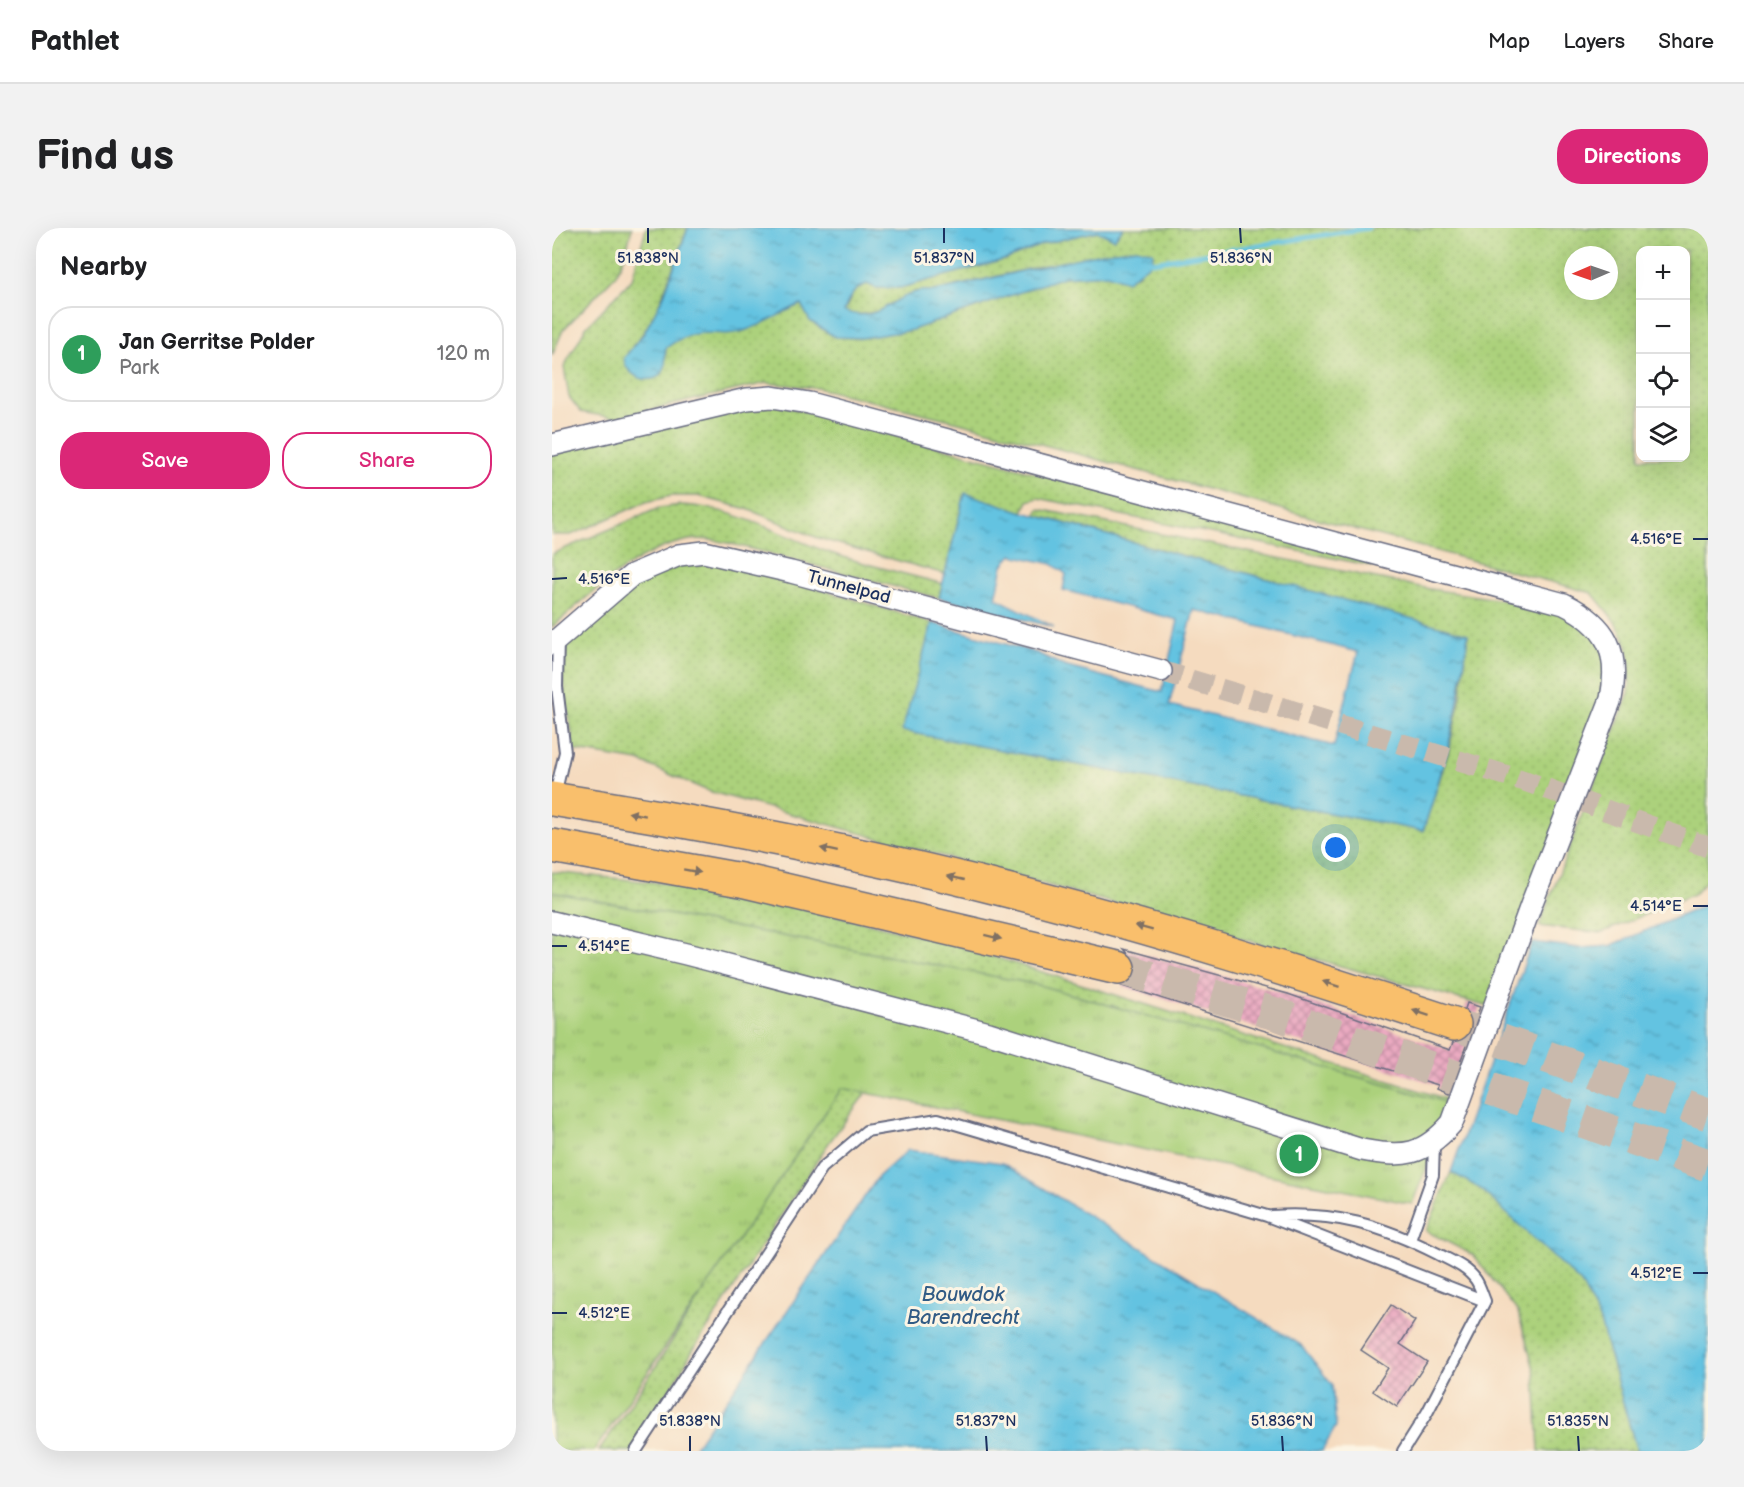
<!DOCTYPE html>
<html lang="en">
<head>
<meta charset="utf-8">
<style>
  :root { --surface:#fff; --page:#f2f2f2; --text:#202124; --muted:#757577; --line:#e0e0e0; --accent:#db2777 }
  body { margin:0; font-family:"Balsamiq Sans",sans-serif; background:var(--page); color:var(--text) }
  .controls { position:absolute; right:18px; top:18px; display:grid; overflow:hidden; border-radius:12px; box-shadow:0 6px 24px #0002 }
  .controls button { width:54px; height:54px; display:grid; place-items:center; padding:0; border:0; border-bottom:2px solid var(--line); background:var(--surface); color:var(--text); font:30px sans-serif }
  .compass { position:absolute; left:1012px; top:18px; width:54px; height:54px; border-radius:50%; background:var(--surface); box-shadow:0 6px 24px #0002; rotate:268deg }
  .you { position:absolute; left:784px; top:620px; width:21px; height:21px; margin:-15px; border:4px solid #fff; border-radius:50%; background:#1a73e8; box-shadow:0 0 0 9px #1a73e833 }
  .badge { display:grid; place-items:center; width:39px; height:39px; border-radius:50%; background:var(--accent); color:#fff; font-size:20px; font-weight:700 }
  .pin { position:absolute; translate:-50% -50%; border:3px solid #fff; box-shadow:0 2px 6px #0006 }
  .list { margin:0; padding:0; list-style:none }
  h2 { display:flex; justify-content:space-between; align-items:center; height:78px; margin:0; padding:0 24px; font-size:26px }
  h2 small { font-size:20px; font-weight:400; color:var(--muted) }
  .list li { display:grid; grid-template-columns:39px 1fr auto; gap:18px; align-items:center; box-sizing:border-box; height:96px; margin:0 12px 12px; padding:0 12px; border:2px solid var(--line); border-radius:24px }
  .list b { display:block; font-size:22px; white-space:nowrap }
  .list p { margin:0; font-size:20px; white-space:nowrap; color:var(--muted) }
  .list em { font-size:20px; font-style:normal; color:var(--muted) }
  .actions { display:flex; gap:12px; padding:18px 24px }
  .actions a { flex:1; padding:14px 0; border:2px solid var(--accent); border-radius:24px; text-align:center; font-size:21px; color:var(--accent) }
  .actions .main { background:var(--accent); color:#fff }
  .icon { flex:none; width:33px; height:33px; fill:none; stroke:currentColor; stroke-width:2; stroke-linecap:round; stroke-linejoin:round }
  .map { position:relative; flex:none; width:1156px; height:1223px; overflow:hidden; border-radius:24px }
  header { display:flex; align-items:center; gap:36px; box-sizing:border-box; height:84px; padding:0 30px; background:var(--surface); border-bottom:2px solid var(--line) }
  header strong { font-size:28px }
  nav { display:flex; gap:33px; margin-inline-start:auto; font-size:21px }
  .intro { display:flex; align-items:center; justify-content:space-between; box-sizing:border-box; height:144px; padding:0 36px }
  h1 { margin:0; font-size:42px }
  .button { padding:15px 27px; border-radius:24px; background:var(--accent); color:#fff; font-size:21px; font-weight:700 }
  main { display:flex; gap:36px; padding:0 36px }
  aside { flex:1; background:var(--surface); border-radius:24px; box-shadow:0 6px 24px #0002 }
  .map>svg:first-child { display:block }
  .grass { fill:url(#grass-dots); stroke:#64806c; stroke-width:1.5; fill-rule:evenodd }
  .park { fill:url(#park-tufts); stroke:#64806c; stroke-width:1.5 }
  .water { fill:url(#water-ripples); stroke:#3f79a0; stroke-width:1.5; fill-rule:evenodd }
  .lines { fill:none; stroke-linecap:round; stroke-linejoin:round }
  .stream { stroke:#63c3e1; stroke-width:5 }
  .building { fill:url(#building-cross-hatch) }
  .street-tunnel { stroke:#c9b9ac; stroke-width:21; stroke-dasharray:21 10; stroke-linecap:butt }
  .highway-tunnel { stroke:#c9b9ac; stroke-width:33; stroke-dasharray:33 16; stroke-linecap:butt }
  .lane-casing { stroke:#676b80; stroke-width:14 }
  .street-casing { stroke:#676b80; stroke-width:24 }
  .highway-casing { stroke:#676b80; stroke-width:36 }
  .lane { stroke:#fff; stroke-width:10 }
  .street { stroke:#fff; stroke-width:21 }
  .highway { stroke:#f9bf6c; stroke-width:33 }
  .oneway { fill:#7f7064 }
  .ticks { fill:none; stroke:#1b2f5e; stroke-width:2 }
  .labels { text-anchor:middle; dominant-baseline:central; stroke-width:6; stroke-linejoin:round; paint-order:stroke }
  .street-label { font-size:18px; fill:#1b2f5e; stroke:#fcf5e5 }
  .water-label { font-size:20px; font-style:italic; fill:#315b85; stroke:#fcf5e5 }
  .ticks-label { font-size:15px; text-anchor:middle; fill:#1b2f5e; stroke:#fcf5e5; stroke-width:6; stroke-linejoin:round; paint-order:stroke }
</style>
</head>
<body>
<header>
<strong>Pathlet</strong>
<nav><a>Map</a><a>Layers</a><a>Share</a></nav>
</header>
<div class="intro"><h1>Find us</h1><a class="button">Directions</a></div>
<main>
<aside>
<h2>Nearby<small></small></h2>
<ul class="list">
<li><span class="badge" style="background:#2e9e5b">1</span><div><b>Jan Gerritse Polder</b><p>Park</p></div><em>120 m</em></li>
</ul>
<div class="actions"><a class="main">Save</a><a>Share</a></div>
</aside>
<div class="map">
<svg width="1156" height="1223" viewBox="0 0 1156 1223">
  <defs>
    <pattern id="grass-dots" width="8" height="8" patternUnits="userSpaceOnUse" patternTransform="scale(1.5)"><rect width="8" height="8" fill="#acd17b"/><path d="M2 2h.1M6 6h.1" fill="none" stroke="#93b46d" stroke-width="1.8" stroke-linecap="round"/></pattern>
    <pattern id="park-tufts" width="24" height="20" patternUnits="userSpaceOnUse" patternTransform="scale(1.5)"><rect width="24" height="20" fill="#acd17b"/><path d="M3 7l-1-3M5 7V3M7 7l1-3M15 17l-1-3M17 17v-4M19 17l1-3" fill="none" stroke="#93b46d"/></pattern>
    <pattern id="water-ripples" width="26" height="14" patternUnits="userSpaceOnUse" patternTransform="scale(1.5)"><rect width="26" height="14" fill="#63c3e1"/><path d="M2 4q2-2 4 0t4 0M15 11q2-2 4 0t4 0" fill="none" stroke="#519fba"/></pattern>
    <pattern id="building-cross-hatch" width="8" height="8" patternUnits="userSpaceOnUse" patternTransform="scale(1.5)"><rect width="8" height="8" fill="#ebaac1"/><path d="M0 0l8 8M0 8l8-8" fill="none" stroke="#be8ba0"/></pattern>
  </defs>
  <rect width="100%" height="100%" fill="#fcf5e5"/>
  <filter id="ink" filterUnits="userSpaceOnUse"><feTurbulence type="fractalNoise" baseFrequency=".0167" numOctaves="2"/><feDisplacementMap in="SourceGraphic" scale="12" xChannelSelector="R" yChannelSelector="G"/><feConvolveMatrix kernelMatrix="1 2 1 2 8 2 1 2 1" color-interpolation-filters="sRGB"/></filter>
  <filter id="wash" filterUnits="userSpaceOnUse"><feTurbulence type="fractalNoise" baseFrequency=".008" numOctaves="4" result="noise"/><feDisplacementMap in="SourceGraphic" scale="24" xChannelSelector="R" yChannelSelector="G"/><feGaussianBlur stdDeviation="1.35" result="paint"/><feColorMatrix in="noise" values="0 0 0 0 0 0 0 0 0 0 0 0 0 0 0 0 0 1.4 0 .05"/><feComposite in="paint" operator="in"/></filter>
  <g filter="url(#wash)">
    <rect width="100%" height="100%" fill="#f5dbbf"/>
    <!-- grass -->
    <path class="grass" d="M0,0H80L73,28L63,48L11,102L0,128Z
      M94,0H136C118,41 111,84 80,119L113,139L114,120L125,112L146,104L192,103L249,76L258,93L283,109L310,110L360,102L511,49L555,46L575,52L587,46L493,37L383,63L363,64L330,83L303,87L292,84L304,60L315,56L324,60L423,40L455,31L491,16L546,3L562,11L571,0H1156V651L1142,666L1049,705L987,698L1077,465C1082,413 1071,403 1040,365L407,194L265,160L214,155L63,190L29,184L17,169L12,139L34,99L80,51ZM1088,22H1134V230H1088ZM1021,27H1057V63H1021Z
      M217,174L884,351L486,270L476,273L471,284L413,266L393,346L266,310L195,281L146,268H119L94,274L19,307H0V224Z
      M129,277C183,279 229,308 279,325C315,337 354,346 391,356L387,370L192,319C175,315 155,309 137,312C83,322 40,365 0,399V326L107,280Z
      M487,281L878,361L991,378L1044,397L1061,450L937,779L156,563L87,533L19,522L20,506L7,431L22,406L68,368L99,349L135,335L184,336L380,395L351,503L871,603L896,526L909,468L916,406L483,287Z
      M0,644L179,662L398,715L904,874L894,901L0,682Z
      M336,835L276,916L140,1124L84,1223H47L106,1135L291,842Z
      M899,944L929,961L1029,1055L1048,1093L1085,1223H987L983,1145L966,1084L921,1027L874,1003Z"/>
    <!-- park -->
    <path class="park" d="M0,664L487,757L900,876L860,976L290,860L42,1223H0Z"/>
    <!-- water -->
    <path class="water" d="M136,0H571L562,11L545,3L491,16L455,31L348,60H324L315,56C301,61 297,69 292,83C325,96 337,71 364,64C369,62 377,63 383,63L549,25L585,20L601,24L600,34L575,53L555,46L511,49L360,102L310,110L283,109L258,93L249,76C231,84 213,96 194,102C164,113 149,93 114,120C111,128 116,137 111,144C99,160 73,148 72,130L92,105L112,67Z
      M413,265L471,284L916,406C908,479 894,534 871,603L350,503L380,395L485,425L512,438L610,464L626,392L511,362L514,346L500,336L460,327L451,337L444,370L502,399L387,370ZM642,382L806,424L782,518L617,477Z
      M1156,676V1223H1085L1048,1093L1029,1055L929,961L899,944L980,714L1028,720L1058,718Z
      M356,922L450,935L749,1117L780,1157L784,1198L770,1223H140L326,949Z"/>
    <g class="lines">
      <!-- stream -->
      <path class="stream" d="M600,34L816,0"/>
    </g>
    <g id="blocks">
      <!-- building -->
      <path class="building" d="M572,721L736,766L898,822L901,814L914,810L920,802V792L913,781L915,775L928,779L897,865L885,860L886,857L570,758L579,753L584,744V734Z
        M839,1077L863,1093L848,1116L875,1134L845,1179L821,1163L836,1140L809,1122Z"/>
    </g>
  </g>
  <g filter="url(#ink)">
    <use href="#blocks" fill-opacity="0" stroke="#676b80" stroke-width="1.5"/>
    <g class="lines">
      <!-- street-tunnel -->
      <path class="street-tunnel" d="M609,443L973,553L1156,619"/>
      <!-- highway-tunnel -->
      <path class="highway-tunnel" d="M566,740L727,787L1156,937
        M902,796L1156,886"/>
      <defs>
        <path id="lane" d="M3,567L13,524L5,459L6,410
          M720,988C784,984 829,997 886,1026C899,1033 915,1039 924,1052C928,1058 930,1066 933,1073
          M858,1012L881,947L882,915
          M84,1223L270,940L314,903L386,891L715,988L933,1073L875,1185L851,1223"/>
        <path id="street" d="M0,217L195,171L220,169L257,175L1012,376C1055,397 1068,423 1059,471L979,677L900,895C871,928 852,930 810,922L437,805L134,726L0,694
          M0,416L80,347L127,327L152,324L239,344L609,443"/>
        <path id="highway" d="M0,571C151,595 302,623 450,661C602,699 753,747 902,796
          M0,618L189,652L566,740"/>
      </defs>
      <!-- lane casing -->
      <use href="#lane" class="lane-casing"/>
      <!-- street casing -->
      <use href="#street" class="street-casing"/>
      <!-- highway casing -->
      <use href="#highway" class="highway-casing"/>
      <!-- lane -->
      <use href="#lane" class="lane"/>
      <!-- street -->
      <use href="#street" class="street"/>
      <!-- highway -->
      <use href="#highway" class="highway"/>
    </g>
    <!-- one-way arrows -->
    <defs><path id="oneway-solid" d="M-6-.8H1V-3.2L6.5 0L1 3.2V.8H-6Z" transform="scale(1.5)"/></defs>
    <g class="oneway">
      <use href="#oneway-solid" transform="translate(85 586) rotate(-170)"/>
      <use href="#oneway-solid" transform="translate(277 622) rotate(-168)"/>
      <use href="#oneway-solid" transform="translate(140 643) rotate(10)"/>
      <use href="#oneway-solid" transform="translate(404 650) rotate(-167)"/>
      <use href="#oneway-solid" transform="translate(592 700) rotate(-165)"/>
      <use href="#oneway-solid" transform="translate(441 709) rotate(14)"/>
      <use href="#oneway-solid" transform="translate(779 756) rotate(-162)"/>
      <use href="#oneway-solid" transform="translate(869 785) rotate(-162)"/>
    </g>
  </g>
  <!-- ticks -->
  <path class="ticks" d="M96,0V15M392,0V15M688,0L689,15M1141,311H1156M0,351L15,350M1141,678H1156M0,718H15M1141,1045H1156M0,1085H15M138,1208V1223M434,1208L435,1223M730,1208L731,1223M1026,1208L1027,1223"/>
  <g class="labels">
    <!-- street labels -->
    <g class="street-label">
      <text transform="translate(297 359) rotate(15)">Tunnelpad</text>
    </g>
    <!-- water labels -->
    <g class="water-label">
      <text x="411" y="1067">Bouwdok<tspan x="411" dy="23">Barendrecht</tspan></text>
    </g>
  </g>
  <g class="ticks-label">
    <text x="96" y="35">51.838°N</text>
    <text x="392" y="35">51.837°N</text>
    <text x="689" y="35">51.836°N</text>
    <text x="1104" y="316">4.516°E</text>
    <text x="52" y="356">4.516°E</text>
    <text x="1104" y="683">4.514°E</text>
    <text x="52" y="723">4.514°E</text>
    <text x="1104" y="1050">4.512°E</text>
    <text x="52" y="1090">4.512°E</text>
    <text x="138" y="1198">51.838°N</text>
    <text x="434" y="1198">51.837°N</text>
    <text x="730" y="1198">51.836°N</text>
    <text x="1026" y="1198">51.835°N</text>
  </g>
</svg>
<div class="controls">
<button>+</button>
<button>−</button>
<button><svg class="icon" aria-label="locate" viewBox="0 0 24 24"><circle cx="12" cy="12" r="6"/><path d="M12 2v4M12 18v4M2 12h4M18 12h4"/></svg></button>
<button><svg class="icon" aria-label="layers" viewBox="0 0 24 24"><path d="M12 4l9 5-9 5-9-5zM3 14l9 5 9-5"/></svg></button>
</div>
<svg class="compass" viewBox="-18 -18 36 36"><path d="M0-13l5 13h-10z" fill="#e53935"/><path d="M0 13l5-13h-10z" fill="#757577"/></svg>
<div class="you"></div>
<div class="pin badge" style="left:747px;top:926px;background:#2e9e5b">1</div>
</div>
</main>
</body>
</html>
